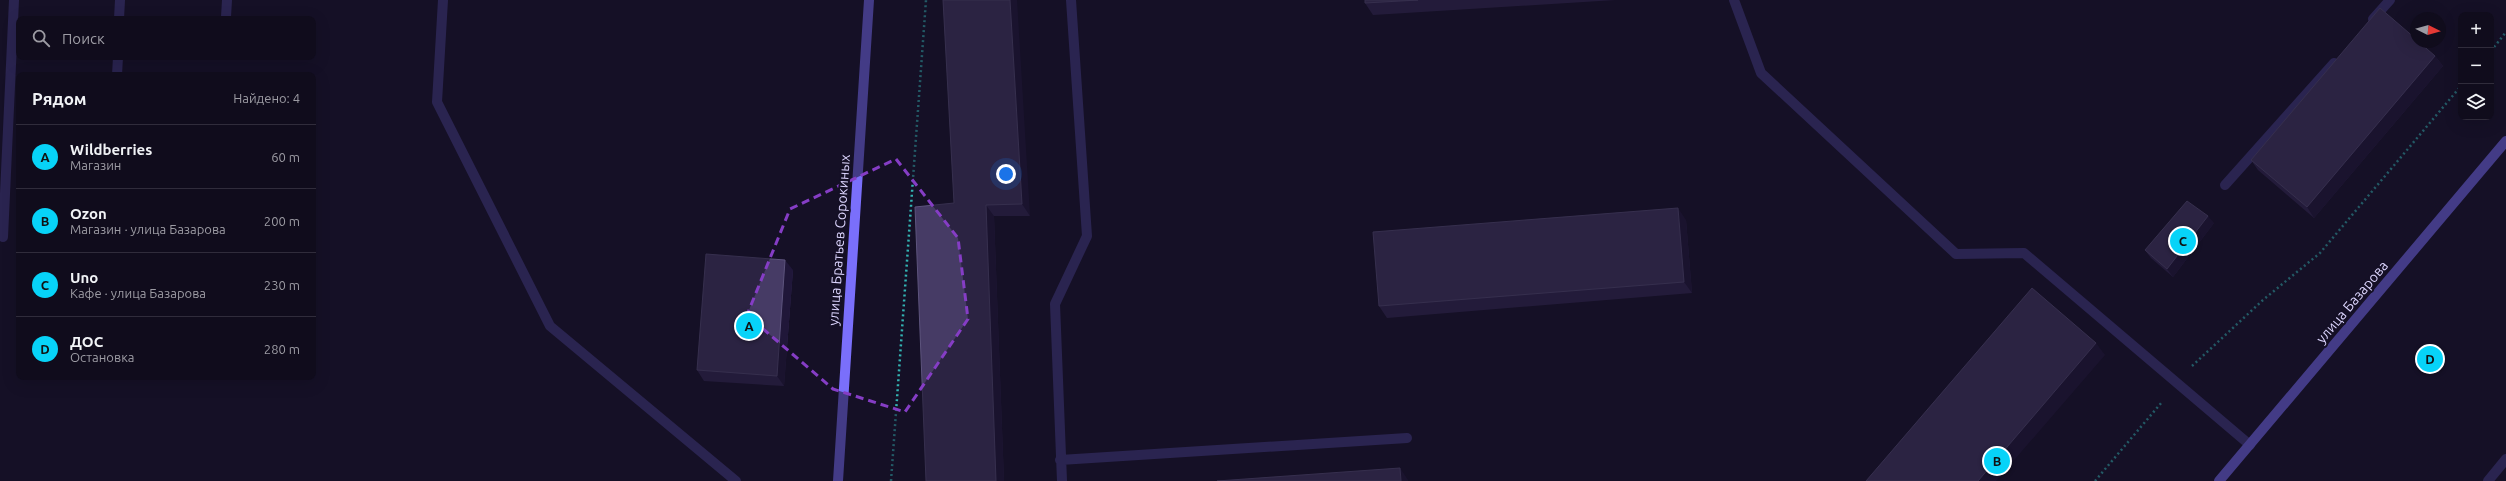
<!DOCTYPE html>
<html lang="ru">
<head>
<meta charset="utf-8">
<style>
  :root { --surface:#100c1c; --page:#191525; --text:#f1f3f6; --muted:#9c9ba3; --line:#302c3b; --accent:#07d3f8 }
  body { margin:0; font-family:Ubuntu,sans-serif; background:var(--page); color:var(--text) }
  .controls { position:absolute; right:12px; top:12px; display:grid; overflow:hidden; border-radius:8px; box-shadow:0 4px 16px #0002 }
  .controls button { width:36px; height:36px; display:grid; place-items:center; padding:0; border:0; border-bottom:1px solid var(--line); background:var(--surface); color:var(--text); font:20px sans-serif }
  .compass { position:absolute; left:2410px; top:12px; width:36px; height:36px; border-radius:50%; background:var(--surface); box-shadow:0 4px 16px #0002; rotate:95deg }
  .you { position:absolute; left:1006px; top:174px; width:14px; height:14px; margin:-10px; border:3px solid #fff; border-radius:50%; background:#1a73e8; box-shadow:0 0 0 6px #1a73e833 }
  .badge { display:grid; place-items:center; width:26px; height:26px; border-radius:50%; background:var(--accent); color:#111; font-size:13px; font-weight:700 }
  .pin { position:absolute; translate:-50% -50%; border:2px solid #fff; box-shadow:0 1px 4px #0006 }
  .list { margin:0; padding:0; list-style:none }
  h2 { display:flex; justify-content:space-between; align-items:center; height:52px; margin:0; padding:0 16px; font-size:17px }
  h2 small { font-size:13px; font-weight:400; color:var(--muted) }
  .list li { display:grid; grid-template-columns:26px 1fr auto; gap:12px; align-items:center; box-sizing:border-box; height:64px; padding:0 16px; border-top:1px solid var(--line) }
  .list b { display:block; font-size:15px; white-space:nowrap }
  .list p { margin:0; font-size:13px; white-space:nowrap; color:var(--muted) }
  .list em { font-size:13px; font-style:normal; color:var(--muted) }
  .icon { flex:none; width:22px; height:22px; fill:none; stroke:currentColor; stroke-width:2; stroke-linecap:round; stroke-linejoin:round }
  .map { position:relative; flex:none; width:2506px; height:481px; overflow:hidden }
  .search { position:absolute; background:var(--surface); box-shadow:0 4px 16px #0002; left:16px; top:16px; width:300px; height:44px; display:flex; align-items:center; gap:10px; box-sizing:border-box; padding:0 14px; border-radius:8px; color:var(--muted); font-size:15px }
  .panel { position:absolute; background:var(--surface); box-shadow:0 4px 16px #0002; left:16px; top:72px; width:300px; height:308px; border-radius:8px }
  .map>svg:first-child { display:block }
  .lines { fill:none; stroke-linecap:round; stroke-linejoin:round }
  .path { stroke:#33b4b3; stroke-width:2.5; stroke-dasharray:2 3; stroke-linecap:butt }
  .lane { stroke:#433c83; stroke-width:10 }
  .secondary { stroke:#7a6ffb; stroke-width:10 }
  .wall { fill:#342953 }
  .shaded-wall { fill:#201739 }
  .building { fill:#463b65; stroke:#5d547d }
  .marked { fill:none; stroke:#853dc5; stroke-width:3; stroke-dasharray:8 5; stroke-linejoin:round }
  .labels { text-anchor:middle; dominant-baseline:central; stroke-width:4; stroke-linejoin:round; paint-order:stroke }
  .street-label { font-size:14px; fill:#dcd5fe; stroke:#151026 }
</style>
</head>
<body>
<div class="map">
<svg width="2506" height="481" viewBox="0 0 2506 481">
  <rect width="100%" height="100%" fill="#151026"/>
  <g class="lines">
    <!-- path -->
    <path class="path" d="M2491,51L2506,32
      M2192,366L2263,300L2320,253L2461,86
      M891,481L926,0
      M2095,481L2162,402"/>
    <!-- lane -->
    <path class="lane" d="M443,0L437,102L550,326L736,481
      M1734,0L1761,73L1956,254L2024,253L2250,445
      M226,17L227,0
      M119,19L120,0
      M2373,19L2390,0
      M117,75L118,57
      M2225,185L2334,63
      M3,237L14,0
      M1060,460L1407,438
      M1062,481L1055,304L1087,236L1071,0
      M2488,481L2506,459"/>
    <!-- secondary -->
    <path class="secondary" d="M838,481L869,0
      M2219,481L2506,141"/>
  </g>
  <!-- wall -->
  <path class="wall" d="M943,0L1030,216H994L1004,481H926L954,203Z
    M1365,0H1615L1373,15L1365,3Z
    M2435,56L2443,66L2314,218L2258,170L2251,160Z
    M1686,220L1692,293L1387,318L1379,306Z
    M2214,223L2173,277L2151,258L2145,250Z
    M793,270L784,386L704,381L697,370Z"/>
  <!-- shaded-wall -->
  <path class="shaded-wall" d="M1010,0H1017L1030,216L1022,204Z
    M2435,56L2443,66L2314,218L2307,207Z
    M986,205L994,216L1004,481H996Z
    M1678,208L1686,220L1692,293L1684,282Z
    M2208,216L2214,223L2173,277L2167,269Z
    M785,260L793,270L784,386L777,376Z
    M2096,343L2105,355L1996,481H1978Z
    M1400,468L1408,480V481H1401Z"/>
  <!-- building -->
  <path class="building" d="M943,0H1010L1022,204L986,205L996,481H926L915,207L954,203Z
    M1365,0H1418L1365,3Z
    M2380,8L2416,39V42H2419L2435,56L2307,207L2251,160Z
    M2187,201L2208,216L2167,269L2145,250Z
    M1678,208L1684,282L1379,306L1373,232Z
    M706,254L785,260L777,376L697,370Z
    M2032,288L2096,343L1978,481H1866Z
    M1400,468L1401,481H1217Z"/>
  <!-- marked area -->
  <path d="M0 0H2506V481H0ZM896,159L958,238L968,319L905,412L833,389L747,315L790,209Z" fill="#151026" fill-opacity=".55" fill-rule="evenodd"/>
  <path class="marked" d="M896,159L958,238L968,319L905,412L833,389L747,315L790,209Z"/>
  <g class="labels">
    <!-- street labels -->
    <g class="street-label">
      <text transform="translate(839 240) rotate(-86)">улица Братьев Сорокиных</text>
      <text transform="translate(2352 302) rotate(-50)">улица Базарова</text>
    </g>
  </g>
</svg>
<div class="controls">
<button>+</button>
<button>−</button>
<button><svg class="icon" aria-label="layers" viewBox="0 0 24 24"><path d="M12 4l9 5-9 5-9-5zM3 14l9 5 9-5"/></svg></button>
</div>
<svg class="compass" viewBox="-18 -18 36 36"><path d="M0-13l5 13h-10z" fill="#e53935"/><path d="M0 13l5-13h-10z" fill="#9c9ba3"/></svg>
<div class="you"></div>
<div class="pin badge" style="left:749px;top:326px">A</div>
<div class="pin badge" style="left:1997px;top:461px">B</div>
<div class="pin badge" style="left:2183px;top:241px">C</div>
<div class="pin badge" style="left:2430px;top:359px">D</div>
<div class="search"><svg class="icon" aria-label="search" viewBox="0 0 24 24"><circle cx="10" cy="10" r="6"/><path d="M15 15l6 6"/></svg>Поиск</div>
<section class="panel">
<h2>Рядом<small>Найдено: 4</small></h2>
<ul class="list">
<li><span class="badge">A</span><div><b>Wildberries</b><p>Магазин</p></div><em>60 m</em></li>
<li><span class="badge">B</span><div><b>Ozon</b><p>Магазин · улица Базарова</p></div><em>200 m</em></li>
<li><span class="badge">C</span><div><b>Uno</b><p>Кафе · улица Базарова</p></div><em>230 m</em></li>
<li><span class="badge">D</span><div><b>ДОС</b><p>Остановка</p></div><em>280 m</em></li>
</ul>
</section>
</div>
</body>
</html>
